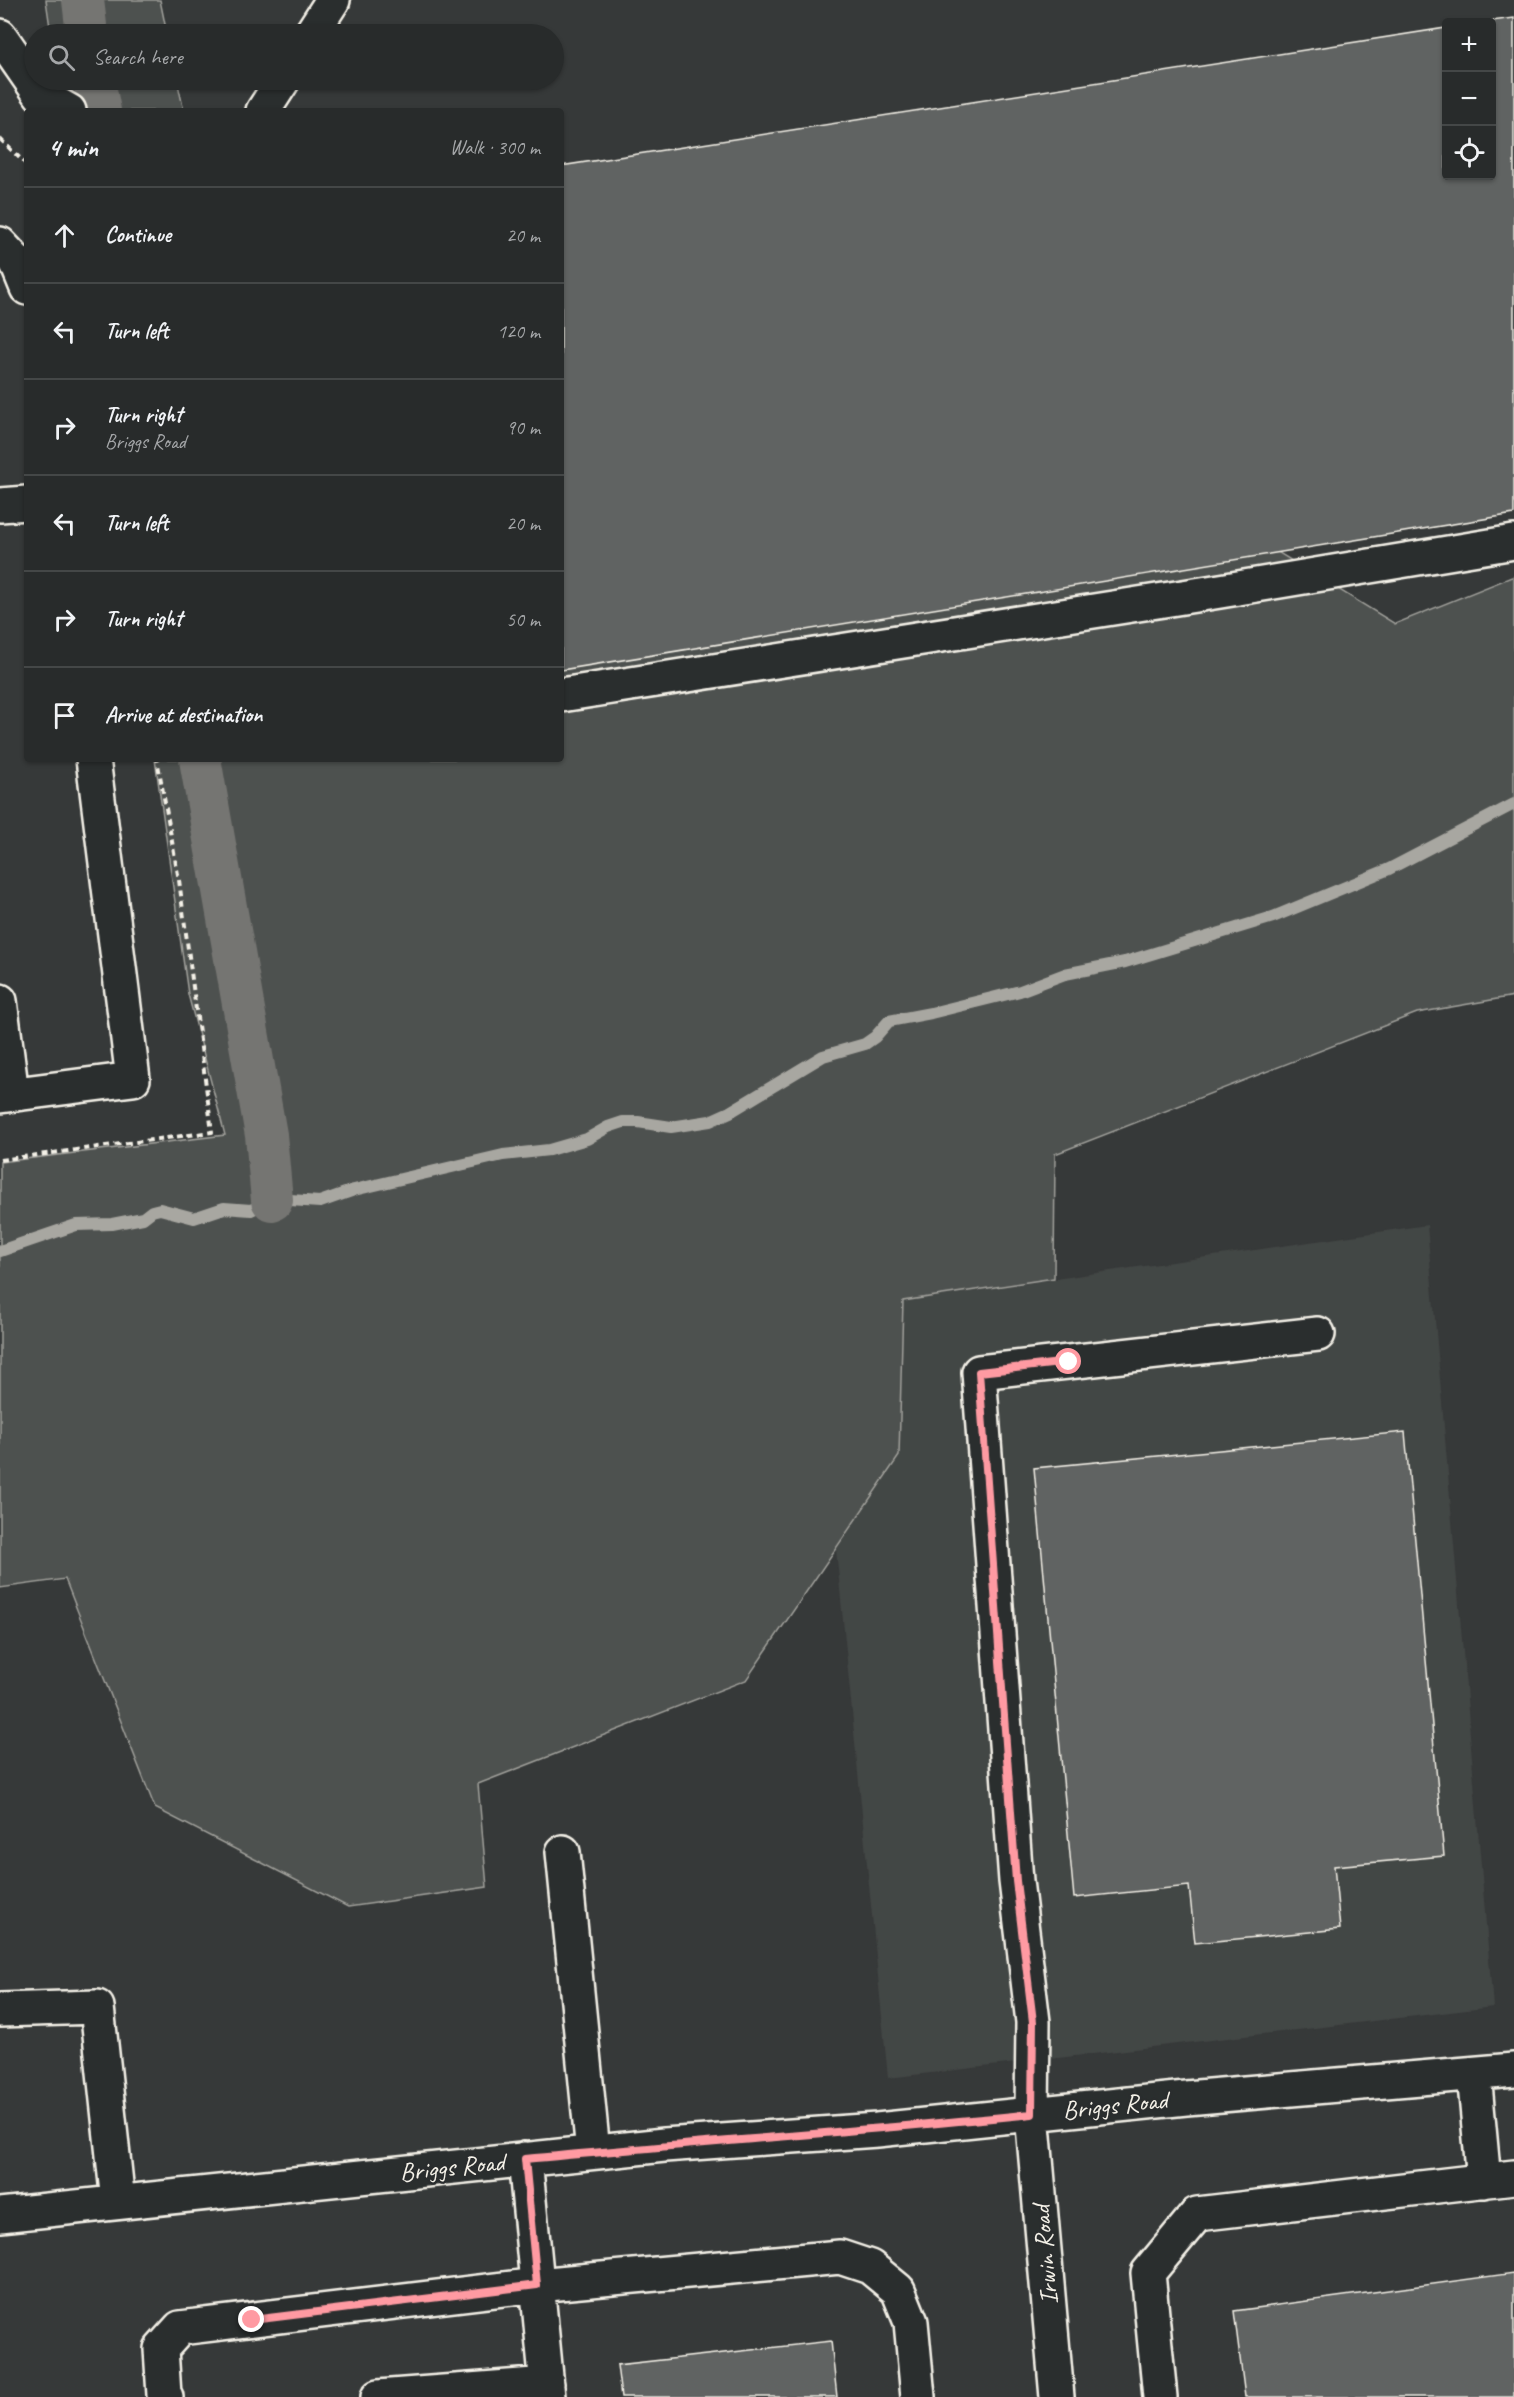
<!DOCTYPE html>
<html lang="en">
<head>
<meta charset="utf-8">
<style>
  :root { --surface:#282b2b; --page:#343737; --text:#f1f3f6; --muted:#a5a7a9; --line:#444747 }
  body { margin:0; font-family:Caveat,sans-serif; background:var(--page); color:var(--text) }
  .controls { position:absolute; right:18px; top:18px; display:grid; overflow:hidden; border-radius:6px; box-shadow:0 2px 4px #0004 }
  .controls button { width:54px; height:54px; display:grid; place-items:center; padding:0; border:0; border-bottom:2px solid var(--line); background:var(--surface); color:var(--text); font:30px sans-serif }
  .stop { position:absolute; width:18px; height:18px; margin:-14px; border:4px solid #ff9aa2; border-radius:50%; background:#fff }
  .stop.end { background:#ff9aa2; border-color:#fff; box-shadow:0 2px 6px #0008 }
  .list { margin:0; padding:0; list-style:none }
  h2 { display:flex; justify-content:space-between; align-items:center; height:78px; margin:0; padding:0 24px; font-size:26px }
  h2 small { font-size:20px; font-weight:400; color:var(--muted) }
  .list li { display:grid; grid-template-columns:39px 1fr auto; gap:18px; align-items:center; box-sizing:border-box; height:96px; padding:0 24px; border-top:2px solid var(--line) }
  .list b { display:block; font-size:22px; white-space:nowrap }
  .list p { margin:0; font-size:20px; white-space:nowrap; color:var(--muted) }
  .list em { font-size:20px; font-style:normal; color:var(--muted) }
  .icon { flex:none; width:33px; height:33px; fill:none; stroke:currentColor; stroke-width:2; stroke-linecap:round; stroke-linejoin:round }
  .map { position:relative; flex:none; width:1514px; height:2397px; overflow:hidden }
  .search { position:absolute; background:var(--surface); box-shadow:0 2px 4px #0004; left:24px; top:24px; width:540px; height:66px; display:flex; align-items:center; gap:15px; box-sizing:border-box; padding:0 21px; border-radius:33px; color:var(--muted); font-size:22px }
  .panel { position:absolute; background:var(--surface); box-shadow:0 2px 4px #0004; left:24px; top:108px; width:540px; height:654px; border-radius:6px }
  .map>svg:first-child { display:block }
  .built { fill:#434645 }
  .green { fill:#4e514f; stroke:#a1a19c; stroke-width:1.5 }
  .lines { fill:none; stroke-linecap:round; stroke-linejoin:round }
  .stream { stroke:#a8a7a1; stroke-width:12 }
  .canal { stroke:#757572; stroke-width:42 }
  .building { fill:#616362; stroke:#f4f1e8; stroke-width:1.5 }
  .minor-casing { stroke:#f4f1e8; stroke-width:38 }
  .path { stroke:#f4f1e8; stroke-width:4; stroke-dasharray:6 4.5; stroke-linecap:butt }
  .minor { stroke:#2a2d2e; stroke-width:33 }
  .route { stroke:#ff9aa2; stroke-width:8 }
  .labels { text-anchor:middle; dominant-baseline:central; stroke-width:4.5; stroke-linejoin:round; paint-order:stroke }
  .street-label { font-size:26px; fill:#f4f1e8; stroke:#2a2d2e }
</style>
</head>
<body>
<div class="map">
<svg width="1514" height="2397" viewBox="0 0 1514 2397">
  <rect width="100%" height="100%" fill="#363939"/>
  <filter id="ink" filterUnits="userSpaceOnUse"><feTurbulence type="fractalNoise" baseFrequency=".0167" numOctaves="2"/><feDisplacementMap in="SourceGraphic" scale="12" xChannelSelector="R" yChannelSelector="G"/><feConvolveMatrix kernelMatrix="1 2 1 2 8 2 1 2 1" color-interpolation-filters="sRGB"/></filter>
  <g filter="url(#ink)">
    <!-- built -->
    <path class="built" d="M1427,1225L1493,2007L888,2078L836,1549L899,1456L903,1301Z"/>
    <!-- green -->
    <path class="green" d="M46,0H160L167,34H51Z
      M57,80H177L184,111H62Z
      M1235,526L1395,624L1514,576V996L1417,1013L1055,1154L1054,1278L903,1301L899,1456L746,1680L478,1784L487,1887L348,1907L155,1808L65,1579L0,1588V1162L225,1135L188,994L155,759H561V605Z"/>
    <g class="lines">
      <!-- stream -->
      <path class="stream" d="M0,1251L76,1225L112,1224L143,1218L152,1211L160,1209L194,1218L224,1208L251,1210L275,1199L320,1202L354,1190L503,1155L549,1150L587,1139L608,1127L623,1122H638L671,1127L710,1121L730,1112L823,1056L865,1044L875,1037L889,1021L931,1013L1020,991L1065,974L1125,962L1273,917L1389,869L1514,804"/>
      <!-- canal -->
      <path class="canal" d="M83,0L87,34
        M94,80L100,111
        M200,759L266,1135L272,1200"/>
    </g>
    <!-- building -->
    <path class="building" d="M1514,18V514L561,670V166L1446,28V176H1492V22H1484Z
      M1405,1432L1444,1856L1334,1866L1340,1929L1195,1943L1189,1886L1074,1898L1034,1468Z
      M1514,2273V2397H1245L1234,2311Z
      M831,2341L837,2397H621L617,2365Z"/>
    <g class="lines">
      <defs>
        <path id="minor" d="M311,34L333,0
          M0,36L41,95L69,111
          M263,111L283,80
          M0,244L16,261L27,288
          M0,505L27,503
          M561,695L1208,593L1514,542
          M0,1001L12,1094
          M0,1096L133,1079L93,759
          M563,1852L593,2152
          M0,2010L97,2007L118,2202
          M1474,2074L1484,2181
          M525,2159L548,2397
          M0,2215L664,2145L877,2130L1186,2098L1514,2070
          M166,2397L164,2395L161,2349L180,2328L537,2285L840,2257L870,2267L898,2290L911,2322L918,2397
          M378,2397L547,2384
          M1057,2397L1032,2114L1033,2022L1016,1881L979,1372L1318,1334
          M1160,2397L1148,2273L1197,2214L1514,2177"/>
      </defs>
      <!-- minor casing -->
      <use href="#minor" class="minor-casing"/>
      <!-- path -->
      <path class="path" d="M0,139L27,165
        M0,1160L212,1132L179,880L157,759"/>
      <!-- minor -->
      <use href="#minor" class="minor"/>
    </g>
  </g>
  <g class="lines" filter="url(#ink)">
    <!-- route -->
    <path class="route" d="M252,2320L537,2285L525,2159C694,2143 863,2131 1032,2114L1033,2022L1016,1881L979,1372L1069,1362"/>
  </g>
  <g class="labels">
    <!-- street labels -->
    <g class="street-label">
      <text transform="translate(1115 2105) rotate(-6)">Briggs Road</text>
      <text transform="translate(452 2167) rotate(-6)">Briggs Road</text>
      <text transform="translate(1045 2255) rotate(-95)">Irwin Road</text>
    </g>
  </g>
</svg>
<div class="controls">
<button>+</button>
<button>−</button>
<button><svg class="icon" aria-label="locate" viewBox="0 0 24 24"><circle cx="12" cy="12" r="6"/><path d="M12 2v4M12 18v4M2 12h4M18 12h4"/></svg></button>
</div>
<div class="stop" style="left:1069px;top:1362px"></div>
<div class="stop end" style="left:252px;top:2320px"></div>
<div class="search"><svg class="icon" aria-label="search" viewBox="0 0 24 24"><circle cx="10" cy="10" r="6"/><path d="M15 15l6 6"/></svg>Search here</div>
<section class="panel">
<h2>4 min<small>Walk · 300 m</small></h2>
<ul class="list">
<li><svg class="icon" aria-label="ahead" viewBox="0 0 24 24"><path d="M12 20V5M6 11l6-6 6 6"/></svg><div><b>Continue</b></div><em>20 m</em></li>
<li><svg class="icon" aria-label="left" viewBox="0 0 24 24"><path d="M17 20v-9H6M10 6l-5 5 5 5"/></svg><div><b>Turn left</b></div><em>120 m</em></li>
<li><svg class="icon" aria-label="right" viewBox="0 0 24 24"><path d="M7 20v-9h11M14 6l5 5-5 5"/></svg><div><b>Turn right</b><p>Briggs Road</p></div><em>90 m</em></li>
<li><svg class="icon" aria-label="left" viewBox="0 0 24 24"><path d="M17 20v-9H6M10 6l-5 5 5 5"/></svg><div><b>Turn left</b></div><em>20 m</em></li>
<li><svg class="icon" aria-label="right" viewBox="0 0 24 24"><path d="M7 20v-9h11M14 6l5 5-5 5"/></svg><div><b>Turn right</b></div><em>50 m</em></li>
<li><svg class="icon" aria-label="arrive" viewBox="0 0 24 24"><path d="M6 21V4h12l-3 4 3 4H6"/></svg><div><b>Arrive at destination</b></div></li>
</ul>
</section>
</div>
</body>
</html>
